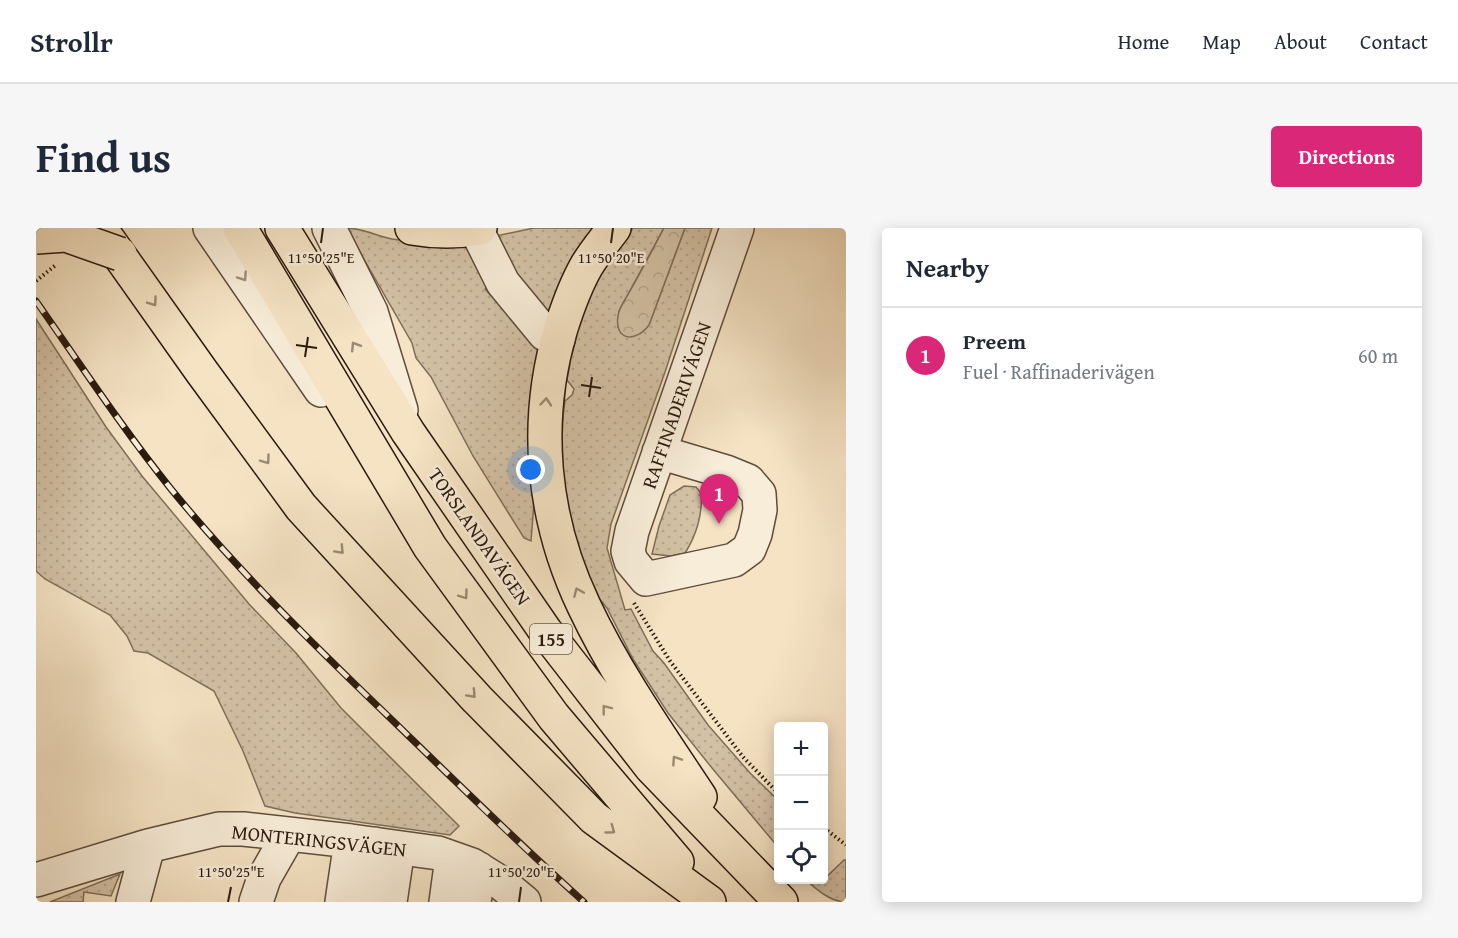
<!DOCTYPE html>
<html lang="en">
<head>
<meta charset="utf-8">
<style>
  :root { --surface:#fff; --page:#f6f6f7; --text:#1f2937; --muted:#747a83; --line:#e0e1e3; --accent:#db2777 }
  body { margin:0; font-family:"Gentium Book Plus",serif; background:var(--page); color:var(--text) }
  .controls { position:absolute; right:18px; bottom:18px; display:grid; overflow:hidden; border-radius:6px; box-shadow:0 3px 15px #0003 }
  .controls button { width:54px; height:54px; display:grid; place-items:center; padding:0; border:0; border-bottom:2px solid var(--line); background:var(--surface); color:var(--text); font:30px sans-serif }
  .you { position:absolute; left:495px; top:242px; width:21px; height:21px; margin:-15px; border:4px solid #fff; border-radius:50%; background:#1a73e8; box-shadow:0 0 0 9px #1a73e833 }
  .badge { display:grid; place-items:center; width:39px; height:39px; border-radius:50%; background:var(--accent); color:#fff; font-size:20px; font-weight:700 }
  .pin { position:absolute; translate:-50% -50px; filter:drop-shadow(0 2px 3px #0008) }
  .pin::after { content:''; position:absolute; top:32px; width:21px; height:18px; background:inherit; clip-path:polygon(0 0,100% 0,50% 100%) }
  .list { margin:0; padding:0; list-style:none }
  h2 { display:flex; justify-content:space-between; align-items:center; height:78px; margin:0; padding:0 24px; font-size:26px }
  h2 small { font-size:20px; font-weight:400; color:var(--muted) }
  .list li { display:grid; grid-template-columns:39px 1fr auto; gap:18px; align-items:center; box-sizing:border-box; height:96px; padding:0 24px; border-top:2px solid var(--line) }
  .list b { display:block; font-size:22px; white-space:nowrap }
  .list p { margin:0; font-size:20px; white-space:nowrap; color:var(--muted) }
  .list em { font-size:20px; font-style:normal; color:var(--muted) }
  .icon { flex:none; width:33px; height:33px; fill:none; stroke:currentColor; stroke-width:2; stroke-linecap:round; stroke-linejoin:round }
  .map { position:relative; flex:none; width:810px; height:674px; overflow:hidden; border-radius:6px }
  header { display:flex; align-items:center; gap:36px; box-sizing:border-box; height:84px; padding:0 30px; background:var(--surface); border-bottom:2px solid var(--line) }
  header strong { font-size:28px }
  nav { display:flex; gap:33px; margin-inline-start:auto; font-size:21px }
  .intro { display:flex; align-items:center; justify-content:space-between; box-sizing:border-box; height:144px; padding:0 36px }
  h1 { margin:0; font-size:42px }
  .button { padding:15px 27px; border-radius:6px; background:var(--accent); color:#fff; font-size:21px; font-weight:700 }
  main { display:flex; gap:36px; padding:0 36px }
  aside { flex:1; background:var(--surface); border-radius:6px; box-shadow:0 3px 15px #0003 }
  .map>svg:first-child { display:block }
  .grass { fill:url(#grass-dots); stroke:#7f6e5a; stroke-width:1.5 }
  .forest { fill:url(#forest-crowns); stroke:#7f6e5a; stroke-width:1.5 }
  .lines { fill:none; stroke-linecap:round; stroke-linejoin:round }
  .minor-casing { stroke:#5e4c3c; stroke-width:36 }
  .major-casing { stroke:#2b1a0e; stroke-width:36 }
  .path { stroke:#2b1a0e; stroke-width:4; stroke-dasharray:1.5 3; stroke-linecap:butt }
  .minor { stroke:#f8edd9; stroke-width:33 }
  .major { stroke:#f5e3c4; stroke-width:33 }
  .rail-casing { stroke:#2b1a0e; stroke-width:7 }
  .rail { stroke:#f8edd9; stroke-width:4.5; stroke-dasharray:14; stroke-linecap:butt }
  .major-bridge-casing { stroke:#2b1a0e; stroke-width:36; stroke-linecap:butt }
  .major-bridge { stroke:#f5e3c4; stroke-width:33 }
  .oneway { stroke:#9c8e7e }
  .oneway2 { stroke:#9a8972 }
  .ticks { fill:none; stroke:#2b1a0e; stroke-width:2 }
  .labels { text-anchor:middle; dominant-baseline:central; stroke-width:5; stroke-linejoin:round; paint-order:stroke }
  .shield { fill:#f8edd9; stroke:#68594b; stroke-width:1.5 }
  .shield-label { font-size:18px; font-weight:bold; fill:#2b1a0e }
  .street-label { font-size:20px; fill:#2b1a0e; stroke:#f8edd9 }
  .ticks-label { font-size:15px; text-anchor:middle; fill:#2b1a0e; stroke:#f8edd9; stroke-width:5; stroke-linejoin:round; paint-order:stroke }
</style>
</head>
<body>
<header>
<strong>Strollr</strong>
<nav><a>Home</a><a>Map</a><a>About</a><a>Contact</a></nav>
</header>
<div class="intro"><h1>Find us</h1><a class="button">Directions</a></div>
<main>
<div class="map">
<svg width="810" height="674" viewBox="0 0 810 674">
  <defs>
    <pattern id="grass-dots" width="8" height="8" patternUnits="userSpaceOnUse" patternTransform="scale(1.5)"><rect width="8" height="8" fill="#d3c1a5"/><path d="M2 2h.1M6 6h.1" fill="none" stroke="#b5a58d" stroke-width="1.8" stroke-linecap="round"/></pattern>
    <pattern id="forest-crowns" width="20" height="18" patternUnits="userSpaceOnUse" patternTransform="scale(1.5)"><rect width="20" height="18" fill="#d3c1a5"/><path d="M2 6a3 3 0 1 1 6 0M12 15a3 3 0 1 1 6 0" fill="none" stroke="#b5a58d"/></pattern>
  </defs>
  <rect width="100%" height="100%" fill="#f5e3c4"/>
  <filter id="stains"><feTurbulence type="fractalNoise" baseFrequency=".00333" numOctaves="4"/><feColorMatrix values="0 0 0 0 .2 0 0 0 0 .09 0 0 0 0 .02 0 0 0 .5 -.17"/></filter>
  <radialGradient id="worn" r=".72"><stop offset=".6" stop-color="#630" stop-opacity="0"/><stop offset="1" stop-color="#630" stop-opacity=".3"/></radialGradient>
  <!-- grass -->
  <path class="grass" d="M310,0C326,0 341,8 356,11C381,15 406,14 432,14L454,51L449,61L504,119L498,275L495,313L488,310L437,228L395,149L380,130L376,115Z
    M498,0H559L515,84L504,82L499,79L460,8Z
    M597,0H628L583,83L582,99L613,97L649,0H676L629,144L575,296L571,320L589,382L595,381L617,423L628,435L672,497L714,545L742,572V619L676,540L632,485L597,431L571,380L560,367L538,312L527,252L526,197L529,173L536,167L538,161L527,147L554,62Z
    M0,91L70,199L106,248L213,376L260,425L305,480L423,598L414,607L259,585L229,578L207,523L178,463L112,425L98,423L91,408L74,387L9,351L0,343Z
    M648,258L660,259L665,265C667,286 660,308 649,325L635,328L616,326L623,298L634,267Z
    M808,632H810V674C795,674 781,662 770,652H778L783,656Z
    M84,646L75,668L48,664L47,674H14Z"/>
  <!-- forest -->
  <path class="forest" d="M628,0H649L613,97C600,115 578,113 582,88C583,79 590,71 594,63C606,42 617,21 628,0Z"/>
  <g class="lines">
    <defs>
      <path id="minor" d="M174,0L285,162
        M293,0L335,84L365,182
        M440,1L467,55L509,106L522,111
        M623,224L690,244L712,253L723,266L724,282L719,306L713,321L698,332L610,351L595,333L592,323L596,303L701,0
        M0,652L112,618L162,606L183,601H207L315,613L402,625L436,637L465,655L488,674
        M97,674L112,618
        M220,674L228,650L252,608
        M306,674L315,613
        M331,674L339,616
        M354,674L362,620
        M410,674L416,630
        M438,674L443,641"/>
      <path id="major" d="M64,0L166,144L265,279L441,471L558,590L673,674
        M204,0L394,319L518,489L641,634
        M246,0L372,204L510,404L615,539L745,674
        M376,0C399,4 422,4 444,0
        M578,0C569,12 559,24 551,37C540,56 532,78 525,100C497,194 506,290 548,378C580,446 623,507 664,569"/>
    </defs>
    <!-- minor casing -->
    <use href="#minor" class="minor-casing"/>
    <!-- major casing -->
    <use href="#major" class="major-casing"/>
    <!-- path -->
    <path class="path" d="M0,53L21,36
      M598,375L634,433L707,529L742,565
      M788,600L810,617"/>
    <!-- minor -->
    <use href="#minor" class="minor"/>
    <!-- major -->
    <use href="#major" class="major"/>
    <defs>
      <path id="rail" d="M0,73C44,136 87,201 135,261C202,343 278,417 354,490C418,552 481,614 548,674"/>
    </defs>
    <!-- rail casing -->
    <use href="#rail" class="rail-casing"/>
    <!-- rail -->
    <use href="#rail" class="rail"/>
    <defs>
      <path id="major-bridge" d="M0,9L30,7L84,26"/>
    </defs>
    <!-- major-bridge casing -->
    <use href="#major-bridge" class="major-bridge-casing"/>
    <!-- major-bridge -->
    <use href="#major-bridge" class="major-bridge"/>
  </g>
  <!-- one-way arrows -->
  <defs><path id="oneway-chevron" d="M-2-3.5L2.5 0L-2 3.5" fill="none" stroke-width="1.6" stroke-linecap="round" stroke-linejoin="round" transform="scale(1.5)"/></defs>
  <use class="oneway" href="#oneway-chevron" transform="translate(207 49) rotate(56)"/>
  <g class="oneway2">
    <use href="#oneway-chevron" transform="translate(117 74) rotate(55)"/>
    <use href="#oneway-chevron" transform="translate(319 118) rotate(-122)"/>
    <use href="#oneway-chevron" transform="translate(510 174) rotate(-85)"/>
    <use href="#oneway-chevron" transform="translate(230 232) rotate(54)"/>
    <use href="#oneway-chevron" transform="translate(304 322) rotate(47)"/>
    <use href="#oneway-chevron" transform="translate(542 364) rotate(-113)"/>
    <use href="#oneway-chevron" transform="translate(428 367) rotate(54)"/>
    <use href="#oneway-chevron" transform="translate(436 466) rotate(47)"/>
    <use href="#oneway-chevron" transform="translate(570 481) rotate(-128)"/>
    <use href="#oneway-chevron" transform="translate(640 532) rotate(-124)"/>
    <use href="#oneway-chevron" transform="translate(575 602) rotate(36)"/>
  </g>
  <!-- ticks -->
  <path class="ticks" d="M285,15L287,0M575,15L577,0M260,117L281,120M269,129L272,109M545,157L565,160M553,169L556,149M192,674L195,659M483,674L485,659"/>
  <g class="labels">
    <!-- shield labels -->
    <rect class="shield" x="494" y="396" width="42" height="30" rx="4.5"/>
    <g class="shield-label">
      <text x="515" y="411">155</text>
    </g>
    <!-- street labels -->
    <g class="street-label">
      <text transform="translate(640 177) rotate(-71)">RAFFINADERIVÄGEN</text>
      <text transform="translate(444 308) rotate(55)">TORSLANDAVÄGEN</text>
      <text transform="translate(283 612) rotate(6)">MONTERINGSVÄGEN</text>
    </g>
  </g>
  <g class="ticks-label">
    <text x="285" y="35">11°50'25"E</text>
    <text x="575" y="35">11°50'20"E</text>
    <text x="195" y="649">11°50'25"E</text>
    <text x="485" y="649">11°50'20"E</text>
  </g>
  <rect width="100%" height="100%" filter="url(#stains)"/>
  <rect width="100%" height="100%" fill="url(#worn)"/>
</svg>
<div class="controls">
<button>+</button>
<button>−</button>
<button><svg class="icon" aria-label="locate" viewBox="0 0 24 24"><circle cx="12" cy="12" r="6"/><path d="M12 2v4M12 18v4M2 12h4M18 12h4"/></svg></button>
</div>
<div class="you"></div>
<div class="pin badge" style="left:683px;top:296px">1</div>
</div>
<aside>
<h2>Nearby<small></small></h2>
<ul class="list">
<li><span class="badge">1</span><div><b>Preem</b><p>Fuel · Raffinaderivägen</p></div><em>60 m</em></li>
</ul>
</aside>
</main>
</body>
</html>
